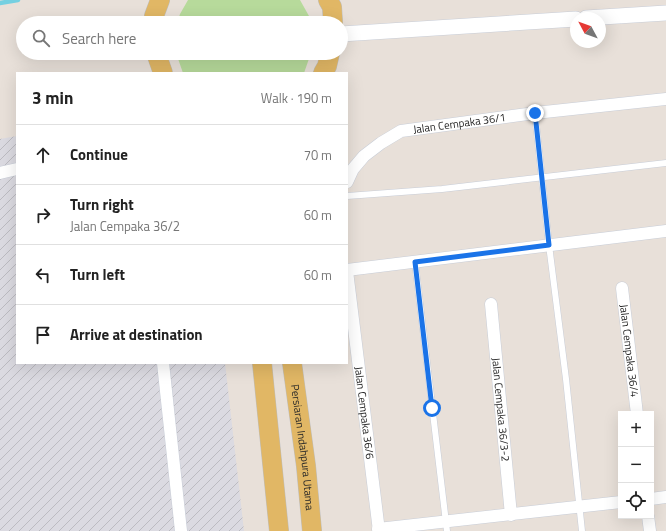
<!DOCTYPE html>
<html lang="en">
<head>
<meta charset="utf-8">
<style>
  :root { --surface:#fff; --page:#f2f2f2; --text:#222; --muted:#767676; --line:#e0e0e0 }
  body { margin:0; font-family:"Titillium Web",sans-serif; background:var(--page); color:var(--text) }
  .controls { position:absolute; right:12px; bottom:12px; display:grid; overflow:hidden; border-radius:0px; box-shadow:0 4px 16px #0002 }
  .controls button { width:36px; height:36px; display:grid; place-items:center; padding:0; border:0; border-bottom:1px solid var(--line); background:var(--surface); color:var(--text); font:20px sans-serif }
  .compass { position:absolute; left:570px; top:12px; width:36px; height:36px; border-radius:50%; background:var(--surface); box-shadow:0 4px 16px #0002; rotate:311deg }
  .stop { position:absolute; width:12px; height:12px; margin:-9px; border:3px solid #1a73e8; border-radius:50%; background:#fff }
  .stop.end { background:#1a73e8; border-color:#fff; box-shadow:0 1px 4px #0008 }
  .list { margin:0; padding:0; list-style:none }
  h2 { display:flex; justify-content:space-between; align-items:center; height:52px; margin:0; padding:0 16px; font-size:17px }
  h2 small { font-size:13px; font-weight:400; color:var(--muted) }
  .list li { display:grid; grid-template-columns:26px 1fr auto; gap:12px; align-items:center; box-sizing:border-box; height:60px; padding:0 16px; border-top:1px solid var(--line) }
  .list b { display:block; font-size:15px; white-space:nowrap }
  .list p { margin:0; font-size:13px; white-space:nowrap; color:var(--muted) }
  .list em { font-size:13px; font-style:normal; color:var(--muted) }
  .icon { flex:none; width:22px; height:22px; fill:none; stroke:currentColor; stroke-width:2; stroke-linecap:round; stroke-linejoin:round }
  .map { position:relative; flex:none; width:666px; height:531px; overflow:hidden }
  .search { position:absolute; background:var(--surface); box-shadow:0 4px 16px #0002; left:16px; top:16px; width:332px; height:44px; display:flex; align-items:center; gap:10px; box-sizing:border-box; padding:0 14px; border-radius:22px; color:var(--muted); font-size:15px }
  .panel { position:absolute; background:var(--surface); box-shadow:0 4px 16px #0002; left:16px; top:72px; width:332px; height:292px; border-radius:0px }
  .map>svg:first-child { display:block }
  .industrial { fill:url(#industrial-furrows) }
  .grass { fill:#b7da9b }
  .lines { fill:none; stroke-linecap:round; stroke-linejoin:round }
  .stream { stroke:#75d0e1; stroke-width:4.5 }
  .service-casing { stroke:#c8cdd7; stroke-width:7 }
  .minor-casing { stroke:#c8cdd7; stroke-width:13 }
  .tertiary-casing { stroke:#c8cdd7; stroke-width:16 }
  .primary-casing { stroke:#bebebe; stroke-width:20 }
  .service { stroke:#fff; stroke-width:6 }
  .minor { stroke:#fff; stroke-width:12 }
  .tertiary { stroke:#fff; stroke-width:15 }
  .primary { stroke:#e1b765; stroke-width:19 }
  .route { stroke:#1a73e8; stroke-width:5 }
  .labels { text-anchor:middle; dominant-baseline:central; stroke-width:4; stroke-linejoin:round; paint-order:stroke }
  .street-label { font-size:11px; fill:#272727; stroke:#fff }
</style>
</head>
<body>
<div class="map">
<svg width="666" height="531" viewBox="0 0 666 531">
  <defs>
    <pattern id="industrial-furrows" width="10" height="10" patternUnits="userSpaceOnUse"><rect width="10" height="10" fill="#dbdae1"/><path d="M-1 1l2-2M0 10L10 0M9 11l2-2" fill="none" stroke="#bcbbc1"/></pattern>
  </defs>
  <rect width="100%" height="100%" fill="#e8e0d9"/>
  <!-- industrial -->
  <path class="industrial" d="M17,136V363H225L244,531H0V139Z"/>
  <!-- grass -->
  <path class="grass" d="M188,0H300L309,16L310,23H177L180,14Z
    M176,53H311L304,73H183Z"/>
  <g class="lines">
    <!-- stream -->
    <path class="stream" d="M0,3L18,0"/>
    <defs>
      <path id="service" d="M535,113L549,245L566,379L582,531
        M347,196L442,189L666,163
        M415,262L447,531"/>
      <g id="minor">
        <path d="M0,173L17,169"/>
        <path id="s1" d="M347,182L353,169L364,156L381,143L401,131L535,113L666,99"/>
        <path d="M347,270L666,231"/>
        <path id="s2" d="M347,271L379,531"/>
        <path id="s3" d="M622,288L637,414"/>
        <path id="s4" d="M491,304L511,515"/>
        <path d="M163,363L181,531"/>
        <path d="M651,499L666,497"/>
        <path d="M648,516L650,531"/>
        <path d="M378,529L621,502"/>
      </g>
      <path id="tertiary" d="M586,18L666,13
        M341,34L576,19"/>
      <g id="primary">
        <path d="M328,0L332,7L333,23"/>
        <path d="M154,23V16L160,0"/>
        <path d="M156,53L163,73"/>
        <path d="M323,73L327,66L330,53"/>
        <path d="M262,363L279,531"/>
        <path id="s5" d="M292,363L306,466L312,531"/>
      </g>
    </defs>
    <!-- service casing -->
    <use href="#service" class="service-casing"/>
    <!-- minor casing -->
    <use href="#minor" class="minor-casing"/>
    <!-- tertiary casing -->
    <use href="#tertiary" class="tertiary-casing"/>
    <!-- primary casing -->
    <use href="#primary" class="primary-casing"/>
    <!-- service -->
    <use href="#service" class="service"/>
    <!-- minor -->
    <use href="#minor" class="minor"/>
    <!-- tertiary -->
    <use href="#tertiary" class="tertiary"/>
    <!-- primary -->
    <use href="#primary" class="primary"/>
  </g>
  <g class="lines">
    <!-- route -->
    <path class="route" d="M432,408L415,262L549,245L535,113"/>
  </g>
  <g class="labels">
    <!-- street labels -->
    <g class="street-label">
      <text stroke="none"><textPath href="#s1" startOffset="135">Jalan Cempaka 36/1</textPath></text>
      <text stroke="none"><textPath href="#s3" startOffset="63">Jalan Cempaka 36/4</textPath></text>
      <text stroke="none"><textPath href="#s4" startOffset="106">Jalan Cempaka 36/3-2</textPath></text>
      <text stroke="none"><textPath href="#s2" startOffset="143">Jalan Cempaka 36/6</textPath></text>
      <text stroke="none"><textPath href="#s5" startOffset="85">Persiaran Indahpura Utama</textPath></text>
    </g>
  </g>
</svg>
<div class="controls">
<button>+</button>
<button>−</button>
<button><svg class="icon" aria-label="locate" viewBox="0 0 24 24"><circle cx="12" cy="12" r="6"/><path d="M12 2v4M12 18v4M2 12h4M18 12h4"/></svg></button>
</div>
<svg class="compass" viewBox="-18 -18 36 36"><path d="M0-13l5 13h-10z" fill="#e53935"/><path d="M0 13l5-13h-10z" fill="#767676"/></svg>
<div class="stop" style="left:432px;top:408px"></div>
<div class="stop end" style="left:535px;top:113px"></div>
<div class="search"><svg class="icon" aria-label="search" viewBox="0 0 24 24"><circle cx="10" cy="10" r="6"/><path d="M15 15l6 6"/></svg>Search here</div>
<section class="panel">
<h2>3 min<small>Walk · 190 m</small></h2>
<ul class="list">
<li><svg class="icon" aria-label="ahead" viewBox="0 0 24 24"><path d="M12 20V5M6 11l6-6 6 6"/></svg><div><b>Continue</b></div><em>70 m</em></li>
<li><svg class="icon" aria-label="right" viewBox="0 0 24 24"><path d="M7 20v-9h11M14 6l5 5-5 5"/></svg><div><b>Turn right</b><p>Jalan Cempaka 36/2</p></div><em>60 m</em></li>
<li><svg class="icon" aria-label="left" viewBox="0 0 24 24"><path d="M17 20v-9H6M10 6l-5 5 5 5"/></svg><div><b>Turn left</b></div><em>60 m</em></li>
<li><svg class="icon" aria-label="arrive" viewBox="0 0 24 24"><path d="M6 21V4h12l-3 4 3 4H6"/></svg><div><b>Arrive at destination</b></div></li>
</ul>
</section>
</div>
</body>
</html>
